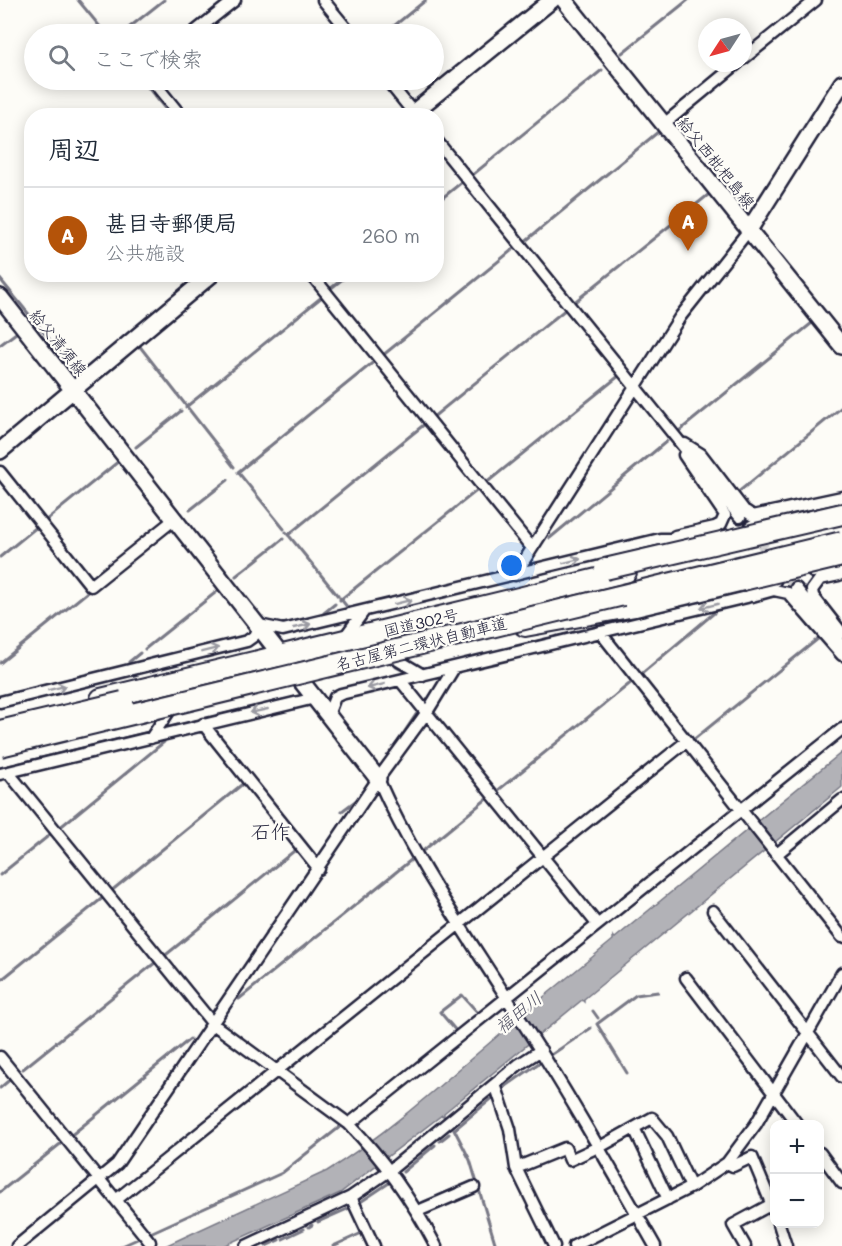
<!DOCTYPE html>
<html lang="ja">
<head>
<meta charset="utf-8">
<style>
  :root { --surface:#fff; --page:#f2f2f3; --text:#1f2937; --muted:#747a83; --line:#e0e1e3; --accent:#b45309 }
  body { margin:0; font-family:Mali,"Klee One",sans-serif; background:var(--page); color:var(--text) }
  .controls { position:absolute; right:18px; bottom:18px; display:grid; overflow:hidden; border-radius:12px; box-shadow:0 3px 15px #0003 }
  .controls button { width:54px; height:54px; display:grid; place-items:center; padding:0; border:0; border-bottom:2px solid var(--line); background:var(--surface); color:var(--text); font:30px sans-serif }
  .compass { position:absolute; left:698px; top:18px; width:54px; height:54px; border-radius:50%; background:var(--surface); box-shadow:0 3px 15px #0003; rotate:234deg }
  .you { position:absolute; left:512px; top:566px; width:21px; height:21px; margin:-15px; border:4px solid #fff; border-radius:50%; background:#1a73e8; box-shadow:0 0 0 9px #1a73e833 }
  .badge { display:grid; place-items:center; width:39px; height:39px; border-radius:50%; background:var(--accent); color:#fff; font-size:20px; font-weight:700 }
  .pin { position:absolute; translate:-50% -50px; filter:drop-shadow(0 2px 3px #0008) }
  .pin::after { content:''; position:absolute; top:32px; width:21px; height:18px; background:inherit; clip-path:polygon(0 0,100% 0,50% 100%) }
  .list { margin:0; padding:0; list-style:none }
  h2 { display:flex; justify-content:space-between; align-items:center; height:78px; margin:0; padding:0 24px; font-size:26px }
  h2 small { font-size:20px; font-weight:400; color:var(--muted) }
  .list li { display:grid; grid-template-columns:39px 1fr auto; gap:18px; align-items:center; box-sizing:border-box; height:96px; padding:0 24px; border-top:2px solid var(--line) }
  .list b { display:block; font-size:22px; white-space:nowrap }
  .list p { margin:0; font-size:20px; white-space:nowrap; color:var(--muted) }
  .list em { font-size:20px; font-style:normal; color:var(--muted) }
  .icon { flex:none; width:33px; height:33px; fill:none; stroke:currentColor; stroke-width:2; stroke-linecap:round; stroke-linejoin:round }
  .map { position:relative; flex:none; width:842px; height:1246px; overflow:hidden }
  .search { position:absolute; background:var(--surface); box-shadow:0 3px 15px #0003; left:24px; top:24px; width:420px; height:66px; display:flex; align-items:center; gap:15px; box-sizing:border-box; padding:0 21px; border-radius:33px; color:var(--muted); font-size:22px }
  .panel { position:absolute; background:var(--surface); box-shadow:0 3px 15px #0003; left:24px; top:108px; width:420px; height:174px; border-radius:24px }
  .map>svg:first-child { display:block }
  .water { fill:#b2b2b7; stroke:#787885; stroke-width:1.5 }
  .lines { fill:none; stroke-linecap:round; stroke-linejoin:round }
  .stream { stroke:#787885; stroke-width:3 }
  .street-tunnel { stroke:#d1d0d1; stroke-width:10; stroke-dasharray:10 5; stroke-linecap:butt }
  .street-casing { stroke:#22223b; stroke-width:15 }
  .secondary-casing { stroke:#22223b; stroke-width:20 }
  .highway-casing { stroke:#22223b; stroke-width:24 }
  .street { stroke:#fdfcf7; stroke-width:10 }
  .secondary { stroke:#fdfcf7; stroke-width:15 }
  .highway { stroke:#fdfcf7; stroke-width:20 }
  .highway-bridge-casing { stroke:#22223b; stroke-width:24; stroke-linecap:butt }
  .highway-bridge { stroke:#fdfcf7; stroke-width:20 }
  .oneway { stroke:#9a9aa2 }
  .labels { text-anchor:middle; dominant-baseline:central; stroke-width:4.5; stroke-linejoin:round; paint-order:stroke }
  .street-label { font-size:16px; fill:#22223b; stroke:#fdfcf7 }
  .water-label { font-size:18px; font-style:italic; fill:#545466; stroke:#fdfcf7 }
  .quarter-label { font-size:20px; fill:#22223b; stroke:#fdfcf7 }
</style>
</head>
<body>
<div class="map">
<svg width="842" height="1246" viewBox="0 0 842 1246">
  <rect width="100%" height="100%" fill="#fdfcf7"/>
  <filter id="ink" filterUnits="userSpaceOnUse"><feTurbulence type="fractalNoise" baseFrequency=".0167" numOctaves="2"/><feDisplacementMap in="SourceGraphic" scale="12" xChannelSelector="R" yChannelSelector="G"/><feConvolveMatrix kernelMatrix="1 2 1 2 8 2 1 2 1" color-interpolation-filters="sRGB"/></filter>
  <g filter="url(#ink)">
    <!-- water -->
    <path class="water" d="M842,752V787L584,999V1002L582,1000L444,1113V1117L442,1115L340,1193L223,1246H165L327,1171C399,1126 462,1065 527,1011L525,1008L529,1009L613,940V936L615,938Z"/>
    <g class="lines">
      <!-- stream -->
      <path class="stream" d="M78,0L106,34
        M121,34L164,0
        M384,34L426,0
        M622,53L688,0
        M142,80L171,116
        M470,177L602,70
        M436,203L462,182
        M523,243L658,132
        M0,279L68,362
        M215,280L222,274
        M330,289L349,274
        M572,304L708,195
        M138,344L234,467
        M0,345L16,333
        M382,356L517,246
        M186,407L323,296
        M432,418L566,309
        M679,431L812,323
        M136,447L181,411
        M485,484L620,375
        M736,494L842,407
        M190,510L228,480
        M793,517L824,507
        M45,521L119,461
        M284,529L238,472L376,360
        M286,532L338,596
        M288,535L426,423
        M550,538L667,441
        M0,557L38,526
        M236,576L283,539
        M340,598L348,608
        M340,600L480,488
        M324,613L335,604
        M522,645L719,598
        M145,649L220,589
        M129,662L140,653
        M0,663L90,590
        M396,667L407,673
        M639,676L714,613
        M841,722L842,721
        M163,729L283,700
        M825,735L838,725
        M692,741L819,638
        M802,754L818,741
        M387,758L419,710
        M0,768L149,732
        M782,770L798,757
        M764,785L778,773
        M496,792L633,681
        M743,801L759,788
        M342,811L358,799
        M718,821L733,809
        M58,829L164,742
        M698,837L714,825
        M424,850L489,797
        M673,858L694,840
        M0,875L52,833
        M110,892L245,782
        M162,958L299,847
        M0,981L105,896
        M239,999L411,860
        M593,1011L598,1018
        M455,1034L457,1032L440,1012L462,995L479,1014
        M551,1055L591,1028
        M23,1069L156,962
        M287,1073L285,1072L371,1002
        M627,1073L597,1024L636,995L658,992
        M0,1088L13,1077
        M502,1089L539,1063
        M259,1092L279,1076
        M454,1129L470,1160L496,1246
        M455,1129L496,1095
        M69,1137L190,1039
        M440,1141L449,1134
        M403,1172L435,1145
        M0,1192L64,1141
        M359,1203L389,1183
        M318,1222L352,1207
        M309,1227L312,1225
        M148,1234L282,1173L341,1126
        M283,1239L304,1229
        M122,1246L142,1237
        M266,1246L279,1240
        M333,1246L364,1232"/>
      <!-- street-tunnel -->
      <path class="street-tunnel" d="M740,517L796,588"/>
      <defs>
        <path id="street" d="M323,0L351,34
          M192,34L235,0
          M743,59L816,0
          M152,80L181,116
          M387,80L416,116
          M664,124L738,63
          M436,140L740,517
          M311,274L532,548
          M685,444L701,454L744,510L753,516L842,497
          M0,472L91,586L176,518
          M751,526L787,510
          M675,536L715,527L721,524L725,515L684,455
          M813,572L823,569L842,574
          M515,575L680,317L749,230
          M839,575L820,579L812,590L813,596L842,633
          M796,588L842,646
          M752,596L774,590L788,593L842,655
          M600,632L842,937
          M359,637L423,675
          M344,638L364,611
          M400,680L597,924
          M0,702L247,641L254,636L259,625L283,630L660,539H698
          M328,715L335,697L341,694L747,597L766,583L775,581
          M203,724L319,869
          M151,738L192,677
          M8,772L213,1024L349,1124C384,1160 413,1202 436,1246
          M0,774L315,698
          M378,779C414,861 468,936 515,1011C565,1087 610,1167 655,1246
          M777,854L842,800
          M713,911L842,1077
          M686,978L797,1124
          M0,1057L150,1242
          M495,1084L510,1129L516,1168
          M349,1124L842,729
          M634,1128L668,1199
          M598,1148L652,1118L667,1136L691,1187
          M820,1153L842,1183
          M727,1163L733,1166L752,1157L774,1210
          M351,1197L374,1246
          M116,1200L687,741
          M418,1211L474,1187
          M779,1224L786,1246
          M17,1246L117,1164L378,779L427,712L454,668
          M246,1246L351,1197L389,1171L518,1065L541,1050
          M554,1246L516,1168L565,1148L570,1160L598,1147
          M574,1246L691,1187L727,1163L756,1124L842,973
          M745,1246L733,1225L772,1204"/>
        <path id="secondary" d="M564,0L842,346
          M409,116L552,0
          M749,230L842,83
          M0,297L378,779
          M0,451L212,274"/>
        <path id="highway" d="M525,626L635,606
          M101,699L626,572"/>
      </defs>
      <!-- street casing -->
      <use href="#street" class="street-casing"/>
      <!-- secondary casing -->
      <use href="#secondary" class="secondary-casing"/>
      <!-- highway casing -->
      <use href="#highway" class="highway-casing"/>
      <!-- street -->
      <use href="#street" class="street"/>
      <!-- secondary -->
      <use href="#secondary" class="secondary"/>
      <!-- highway -->
      <use href="#highway" class="highway"/>
      <defs>
        <path id="highway-bridge" d="M605,569L842,514
          M635,606L842,556
          M0,731L123,702
          M0,746L842,542"/>
      </defs>
      <!-- highway-bridge casing -->
      <use href="#highway-bridge" class="highway-bridge-casing"/>
      <!-- highway-bridge -->
      <use href="#highway-bridge" class="highway-bridge"/>
    </g>
    <!-- one-way arrows -->
    <defs><path id="oneway-shaft" d="M-6 0H5M1.5-3L5.5 0L1.5 3" fill="none" stroke-width="1.6" stroke-linecap="round" stroke-linejoin="round" transform="scale(1.5)"/></defs>
    <g class="oneway">
      <use href="#oneway-shaft" transform="translate(572 561) rotate(-14)"/>
      <use href="#oneway-shaft" transform="translate(403 602) rotate(-14)"/>
      <use href="#oneway-shaft" transform="translate(709 606) rotate(166)"/>
      <use href="#oneway-shaft" transform="translate(302 626) rotate(-13)"/>
      <use href="#oneway-shaft" transform="translate(210 650) rotate(-14)"/>
      <use href="#oneway-shaft" transform="translate(376 686) rotate(166)"/>
      <use href="#oneway-shaft" transform="translate(57 688) rotate(-14)"/>
      <use href="#oneway-shaft" transform="translate(259 711) rotate(167)"/>
    </g>
  </g>
  <g class="labels">
    <!-- street labels -->
    <g class="street-label">
      <text transform="translate(717 162) rotate(51)">給父西枇杷島線</text>
      <text transform="translate(59 342) rotate(51)">給父清須線</text>
      <text transform="translate(421 622) rotate(-13)">国道302号</text>
      <text transform="translate(421 643) rotate(-14)">名古屋第二環状自動車道</text>
    </g>
    <!-- water labels -->
    <g class="water-label">
      <text transform="translate(518 1012) rotate(-39)">福田川</text>
    </g>
    <!-- quarter labels -->
    <g class="quarter-label">
      <text x="271" y="831">石作</text>
    </g>
  </g>
</svg>
<div class="controls">
<button>+</button>
<button>−</button>
</div>
<svg class="compass" viewBox="-18 -18 36 36"><path d="M0-13l5 13h-10z" fill="#e53935"/><path d="M0 13l5-13h-10z" fill="#747a83"/></svg>
<div class="you"></div>
<div class="pin badge" style="left:688px;top:251px">A</div>
<div class="search"><svg class="icon" aria-label="search" viewBox="0 0 24 24"><circle cx="10" cy="10" r="6"/><path d="M15 15l6 6"/></svg>ここで検索</div>
<section class="panel">
<h2>周辺<small></small></h2>
<ul class="list">
<li><span class="badge">A</span><div><b>甚目寺郵便局</b><p>公共施設</p></div><em>260 m</em></li>
</ul>
</section>
</div>
</body>
</html>
